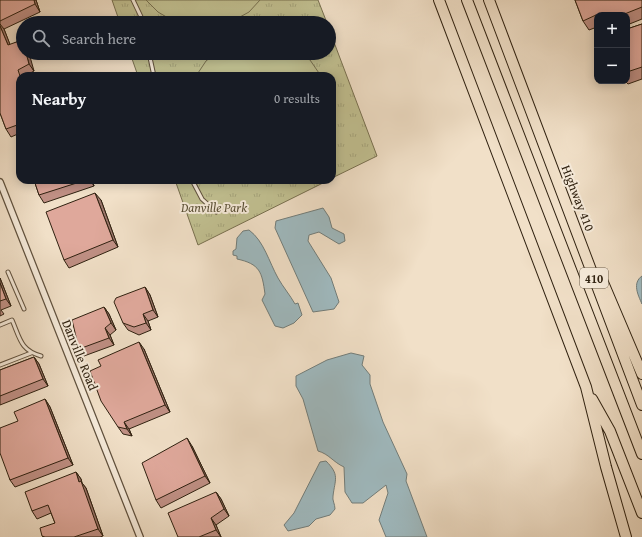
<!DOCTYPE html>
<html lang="en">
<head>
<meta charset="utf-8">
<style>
  :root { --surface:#171b24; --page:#20242c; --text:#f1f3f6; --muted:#9ea1a6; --line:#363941 }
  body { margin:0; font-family:"Gentium Book Plus",serif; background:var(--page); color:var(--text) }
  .controls { position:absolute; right:12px; top:12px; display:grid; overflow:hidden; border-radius:8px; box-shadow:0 2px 10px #0003 }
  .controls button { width:36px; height:36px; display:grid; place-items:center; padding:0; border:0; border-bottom:1px solid var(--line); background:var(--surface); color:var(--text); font:20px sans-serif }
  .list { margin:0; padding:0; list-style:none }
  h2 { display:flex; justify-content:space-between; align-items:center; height:52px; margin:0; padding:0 16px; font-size:17px }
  h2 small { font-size:13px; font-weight:400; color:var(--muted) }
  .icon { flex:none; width:22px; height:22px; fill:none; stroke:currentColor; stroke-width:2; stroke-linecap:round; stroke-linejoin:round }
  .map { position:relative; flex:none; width:642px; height:537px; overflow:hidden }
  .search { position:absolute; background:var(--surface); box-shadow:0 2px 10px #0003; left:16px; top:16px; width:320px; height:44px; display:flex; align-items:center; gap:10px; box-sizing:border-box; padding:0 14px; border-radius:22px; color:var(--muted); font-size:15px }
  .panel { position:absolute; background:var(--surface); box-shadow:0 2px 10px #0003; left:16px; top:72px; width:320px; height:112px; border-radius:12px }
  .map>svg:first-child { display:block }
  .park { fill:url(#park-tufts); stroke:#787050 }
  .pitch { fill:#c1c091; stroke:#787050 }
  .water { fill:#9fbac0; stroke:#727d7a }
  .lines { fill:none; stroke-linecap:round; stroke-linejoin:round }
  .lane-casing { stroke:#60513e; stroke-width:5 }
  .street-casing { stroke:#60513e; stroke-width:8 }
  .highway-casing { stroke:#2f2110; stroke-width:12 }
  .lane { stroke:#f6ebdb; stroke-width:3 }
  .street { stroke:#f6ebdb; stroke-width:5.5 }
  .highway { stroke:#f1e0c8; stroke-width:10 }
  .wall { fill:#c09085; stroke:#2f2110 }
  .shaded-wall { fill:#9c766c; stroke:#2f2110 }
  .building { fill:#dfa89b; stroke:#2f2110 }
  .labels { text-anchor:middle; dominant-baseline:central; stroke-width:4; stroke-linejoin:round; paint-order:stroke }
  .shield { fill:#f6ebdb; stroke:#6b5e4d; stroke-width:1 }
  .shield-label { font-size:12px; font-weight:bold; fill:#2f2110 }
  .street-label { font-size:13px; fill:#2f2110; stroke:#f6ebdb }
  .park-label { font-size:13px; font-style:italic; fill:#5b5137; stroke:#f6ebdb }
</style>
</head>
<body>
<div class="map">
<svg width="642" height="537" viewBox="0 0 642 537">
  <defs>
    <pattern id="park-tufts" width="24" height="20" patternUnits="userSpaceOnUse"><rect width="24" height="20" fill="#c1c091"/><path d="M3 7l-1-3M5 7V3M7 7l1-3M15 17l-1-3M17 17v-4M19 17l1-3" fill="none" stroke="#a6a57c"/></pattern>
  </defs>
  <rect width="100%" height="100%" fill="#f1e0c8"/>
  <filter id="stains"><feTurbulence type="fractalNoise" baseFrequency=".005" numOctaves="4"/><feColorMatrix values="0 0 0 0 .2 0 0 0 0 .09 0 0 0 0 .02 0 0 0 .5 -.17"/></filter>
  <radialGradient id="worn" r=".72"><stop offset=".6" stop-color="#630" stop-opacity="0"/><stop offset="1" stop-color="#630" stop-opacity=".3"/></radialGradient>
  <!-- park -->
  <path class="park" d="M112,0H318L327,23H120Z
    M329,29L377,156L332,178V76H138L130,53H329Z
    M175,180H329L198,245Z"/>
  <!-- pitch -->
  <path class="pitch" d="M146,0H260L249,12L229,23L175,22L158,12Z
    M216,53H301L310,60L321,76H196L206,61Z"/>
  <!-- water -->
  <path class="water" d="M323,208L329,217L332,228L344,234L345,241L339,244L319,232L309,235L308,241L331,278L339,302L334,309L313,312L275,228L276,221Z
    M249,230C264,241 269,262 278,278C283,287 290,295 295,304L298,303L302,315L294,323L283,328L275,326L262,300L265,294C262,272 260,264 237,259V256L233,255V251L236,249L237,238L243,231Z
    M642,276V304C638,295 632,283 642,276Z
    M351,353L364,356L362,365L370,375V384L383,422L407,474L406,481L427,537H386L379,520L388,493L386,485L363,503H352L345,492L344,467C333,462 329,454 318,451L303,399L296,386V376L327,360Z
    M326,461C340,475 335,479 333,496C332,500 335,504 335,509L330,515L316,519L309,526L288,531L284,525L294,513L320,462Z"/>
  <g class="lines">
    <defs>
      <path id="lane" d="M133,0L144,23
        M149,53L154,76
        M192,180L202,199L216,212
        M8,272L24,309
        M0,325L12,320C20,338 20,350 41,356
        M0,365L31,353"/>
      <path id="street" d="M0,182L140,537"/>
      <path id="highway" d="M439,0L586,387L606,467L626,537
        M467,0L642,454
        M489,0L642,405
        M602,280L642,374
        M592,399L610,431L642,513"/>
    </defs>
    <!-- lane casing -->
    <use href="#lane" class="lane-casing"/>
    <!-- street casing -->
    <use href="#street" class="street-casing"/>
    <!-- highway casing -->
    <use href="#highway" class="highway-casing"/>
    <!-- lane -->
    <use href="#lane" class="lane"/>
    <!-- street -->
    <use href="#street" class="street"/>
    <!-- highway -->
    <use href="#highway" class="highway"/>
  </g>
  <!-- wall -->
  <path class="wall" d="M0,0H36L40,12L4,29L10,45L22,40L23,41V53L34,71L25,76H20V133L11,137L6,129L0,113Z
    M575,0H642V19L627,25V15H597V27L589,30L583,21Z
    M642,24V79L628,84L625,81H627V29Z
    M34,180H92L94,186L44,203L39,195Z
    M101,200L118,247L69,268L64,260Z
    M0,278L11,306L1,310L4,314L0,316Z
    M145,287L150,295L158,317L148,321L151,330L139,335L128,330L123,323Z
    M104,307L109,314L116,330L110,335L114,345L84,356L79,349Z
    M144,349L170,412L129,429L132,436L123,434L118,427Z
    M34,357L39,364L48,386L0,405V370Z
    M45,399L50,407L73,465L15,487L10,480L18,421Z
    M192,446L210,483L161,508L156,500Z
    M76,472L81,479L82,483L86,488L103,536L100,537H43L42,536L55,523L51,513L37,519L32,511Z
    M216,492L221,499L229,516L216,525L221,537H178Z"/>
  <!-- shaded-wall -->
  <path class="shaded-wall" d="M34,0H36L40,12L35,4Z
    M0,24L4,29L13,52L8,45L0,26Z
    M26,53H29L34,71L29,64Z
    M90,180H92L94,186Z
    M95,193L101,200L118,247L113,240Z
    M0,278L11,306L6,299L0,283Z
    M145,287L150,295L158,317L153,310Z
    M104,307L109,314L116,330L111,323Z
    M143,314L148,321L151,330L146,323Z
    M105,328L110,335L114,345L109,338Z
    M139,342L144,349L170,412L165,405Z
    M34,357L39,364L48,386L43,379Z
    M45,399L50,407L73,465L68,458Z
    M124,422L129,429L132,436L127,429Z
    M187,438L192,446L210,483L205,476Z
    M76,472L81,479L82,483L86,488L103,536L98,529L79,482Z
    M216,492L221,499L229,516L224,509Z
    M211,518L216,525L221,537L216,530Z"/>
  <!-- building -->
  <path class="building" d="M0,0H34L35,4L0,21Z
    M575,0H642V7L622,15H597V18L596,15L583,21Z
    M642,24V67L627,72V29Z
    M0,26L8,45L22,40L23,42V53H26L29,64L18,70L20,76V124L6,129L0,113Z
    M34,180H86L39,195Z
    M95,193L113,240L64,260L46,212Z
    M0,283L6,299L0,301Z
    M145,287L153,310L143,314L146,323L134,327L123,323L114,302L116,298Z
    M104,307L111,323L105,328L109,338L79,349L72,320Z
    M139,342L165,405L124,422L127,429L118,427L101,401L90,371L101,366L98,360Z
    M34,357L43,379L0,396V370Z
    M45,399L68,458L10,480L0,453V428L18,421L14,412Z
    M187,438L205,476L156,500L142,463Z
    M76,472L79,482L81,481L98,529L74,537H45L42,536L40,528L55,523L48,505L32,511L25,492Z
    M216,492L224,509L211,518L216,530L199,537H178L168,513Z"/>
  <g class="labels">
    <!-- shield labels -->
    <rect class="shield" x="580" y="268" width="28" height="20" rx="3"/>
    <g class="shield-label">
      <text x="594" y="278">410</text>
    </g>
    <!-- street labels -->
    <g class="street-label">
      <text transform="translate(578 198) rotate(69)">Highway 410</text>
      <text transform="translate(80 355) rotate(68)">Danville Road</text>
    </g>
    <!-- park labels -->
    <g class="park-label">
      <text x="214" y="207">Danville Park</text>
    </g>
  </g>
  <rect width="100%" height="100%" filter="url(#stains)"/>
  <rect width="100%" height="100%" fill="url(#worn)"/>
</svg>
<div class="controls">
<button>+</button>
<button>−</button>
</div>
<div class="search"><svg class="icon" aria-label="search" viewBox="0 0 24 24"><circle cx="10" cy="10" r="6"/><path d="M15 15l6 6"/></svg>Search here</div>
<section class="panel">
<h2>Nearby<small>0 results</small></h2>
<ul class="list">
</ul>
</section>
</div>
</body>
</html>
